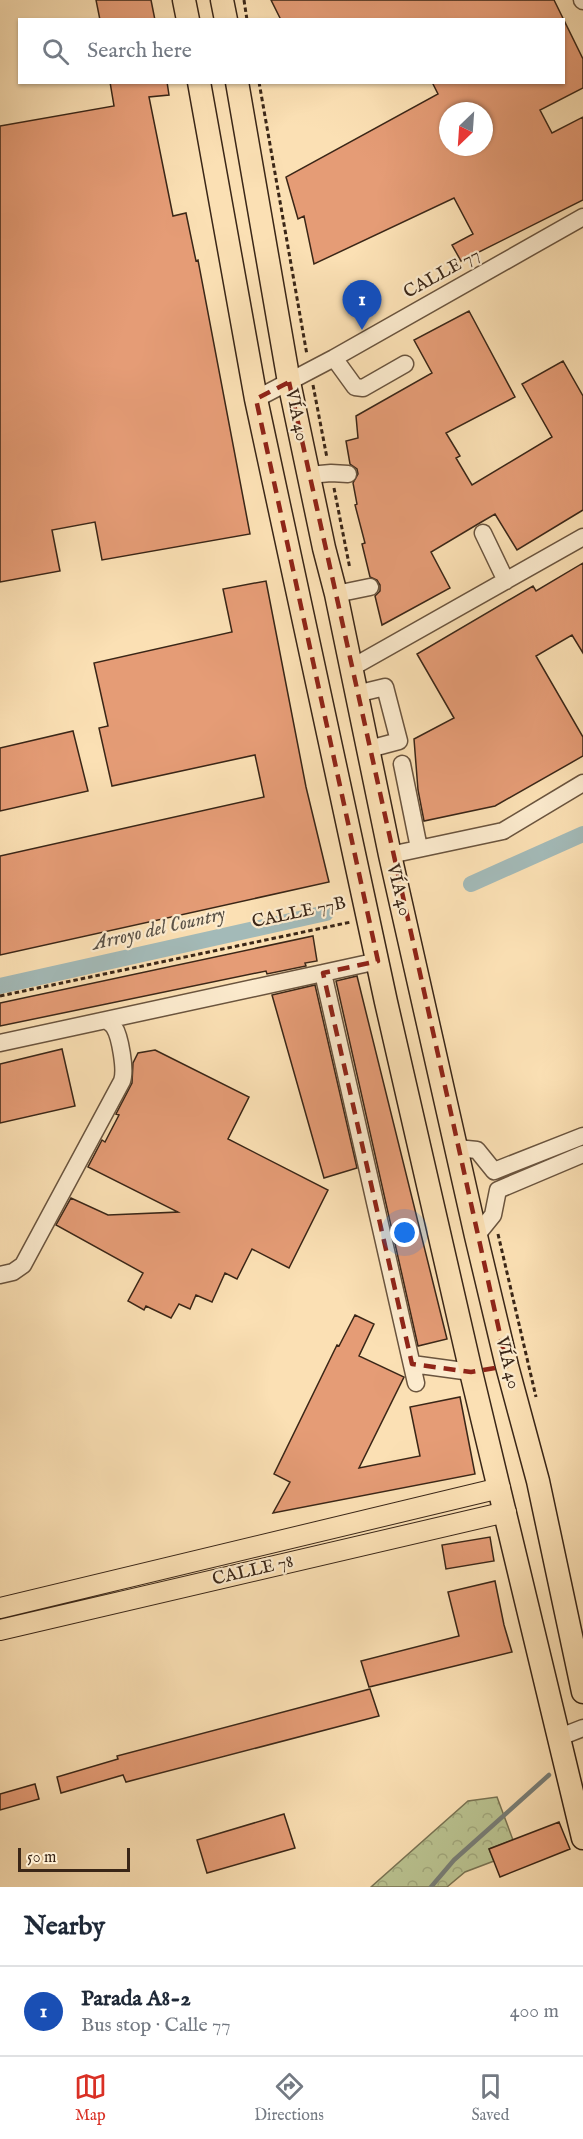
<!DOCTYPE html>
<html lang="en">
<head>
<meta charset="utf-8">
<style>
  :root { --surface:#fff; --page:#f6f6f7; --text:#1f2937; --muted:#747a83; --line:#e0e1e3; --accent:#d93025 }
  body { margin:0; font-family:"IM FELL English",serif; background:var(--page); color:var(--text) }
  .compass { position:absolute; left:439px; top:102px; width:54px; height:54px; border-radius:50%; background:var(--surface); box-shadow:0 2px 4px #0004; rotate:205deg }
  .scale { position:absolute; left:18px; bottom:15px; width:112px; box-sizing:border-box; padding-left:6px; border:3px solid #3a2617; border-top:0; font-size:16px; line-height:21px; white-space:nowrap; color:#3a2617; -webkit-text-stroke:4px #fcebce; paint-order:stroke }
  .you { position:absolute; left:405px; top:1233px; width:21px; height:21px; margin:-15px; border:4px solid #fff; border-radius:50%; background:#1a73e8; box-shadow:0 0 0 9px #1a73e833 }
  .badge { display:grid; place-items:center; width:39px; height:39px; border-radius:50%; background:var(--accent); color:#fff; font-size:20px; font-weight:700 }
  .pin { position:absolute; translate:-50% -50px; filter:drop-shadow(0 2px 3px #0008) }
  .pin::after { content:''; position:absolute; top:32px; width:21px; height:18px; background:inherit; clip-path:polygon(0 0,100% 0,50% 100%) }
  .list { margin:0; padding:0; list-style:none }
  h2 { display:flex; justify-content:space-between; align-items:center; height:78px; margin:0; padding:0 24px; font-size:26px }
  h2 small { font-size:20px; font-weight:400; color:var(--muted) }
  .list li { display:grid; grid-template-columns:39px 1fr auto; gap:18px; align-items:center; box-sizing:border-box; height:90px; padding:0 24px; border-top:2px solid var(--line) }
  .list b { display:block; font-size:22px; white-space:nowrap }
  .list p { margin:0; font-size:20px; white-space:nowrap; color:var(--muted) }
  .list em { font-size:20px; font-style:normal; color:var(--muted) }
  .icon { flex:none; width:33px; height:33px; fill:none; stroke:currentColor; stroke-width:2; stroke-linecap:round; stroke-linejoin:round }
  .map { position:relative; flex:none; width:583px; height:1887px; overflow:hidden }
  .search { position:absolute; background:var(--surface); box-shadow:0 2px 4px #0004; left:18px; right:18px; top:18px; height:66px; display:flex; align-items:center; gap:15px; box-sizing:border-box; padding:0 21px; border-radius:0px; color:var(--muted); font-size:22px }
  .sheet { height:168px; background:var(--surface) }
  nav { display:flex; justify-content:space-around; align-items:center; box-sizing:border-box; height:84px; border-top:2px solid var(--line); background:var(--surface); font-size:16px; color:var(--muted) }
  nav a { display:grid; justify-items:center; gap:3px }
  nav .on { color:var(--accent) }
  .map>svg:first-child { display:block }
  .forest { fill:url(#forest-crowns); stroke:#7a7454; stroke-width:1.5 }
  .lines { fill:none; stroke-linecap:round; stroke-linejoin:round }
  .stream { stroke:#797f78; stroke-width:4.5 }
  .canal { stroke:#a3bab8; stroke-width:16 }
  .building { fill:#e59c76; stroke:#3a2617; stroke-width:1.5; fill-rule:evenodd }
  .minor-casing { stroke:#6a543e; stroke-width:19 }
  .major-casing { stroke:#3a2617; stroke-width:22 }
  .highway-casing { stroke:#3a2617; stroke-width:25 }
  .path { stroke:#3a2617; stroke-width:3; stroke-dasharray:4.5 3; stroke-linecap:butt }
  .minor { stroke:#fcebce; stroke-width:16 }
  .major { stroke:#fbe0b4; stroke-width:20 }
  .highway { stroke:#fbe0b4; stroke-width:22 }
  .marked { fill:none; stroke:#8f2418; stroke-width:4.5; stroke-dasharray:12 8; stroke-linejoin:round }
  .labels { text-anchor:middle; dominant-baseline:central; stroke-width:4.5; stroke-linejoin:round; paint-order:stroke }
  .street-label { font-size:18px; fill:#3a2617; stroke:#fcebce }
  .water-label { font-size:20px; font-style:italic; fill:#5a5247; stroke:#fcebce }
</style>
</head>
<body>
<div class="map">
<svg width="583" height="1887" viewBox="0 0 583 1887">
  <defs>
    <pattern id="forest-crowns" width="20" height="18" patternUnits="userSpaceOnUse" patternTransform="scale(1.5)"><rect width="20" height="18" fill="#bac391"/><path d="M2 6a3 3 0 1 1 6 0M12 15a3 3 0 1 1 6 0" fill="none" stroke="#a1a77c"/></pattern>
  </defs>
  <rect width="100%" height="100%" fill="#fbe0b4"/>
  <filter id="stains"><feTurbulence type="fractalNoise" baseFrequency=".00333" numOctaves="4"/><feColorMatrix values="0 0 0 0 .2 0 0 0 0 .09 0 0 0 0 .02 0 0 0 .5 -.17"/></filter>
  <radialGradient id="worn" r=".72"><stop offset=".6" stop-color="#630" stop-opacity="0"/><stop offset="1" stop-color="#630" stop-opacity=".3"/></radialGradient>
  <!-- forest -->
  <path class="forest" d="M497,1797L513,1840L489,1849L494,1861L465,1872L447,1887H371L468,1801Z"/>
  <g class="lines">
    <!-- stream -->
    <path class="stream" d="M431,1887L454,1860L549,1775"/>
    <!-- canal -->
    <path class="canal" d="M471,884L583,834
      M0,986L326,913"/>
  </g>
  <!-- building -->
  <path class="building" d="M96,0H151L155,20H100Z
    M271,0H554L583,59V88L540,110L552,133L583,117V200L461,261L452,245L473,234L454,198L314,264L304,216L298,219L286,177L438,94L432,82H564V20H281ZM448,111H484V147H448Z
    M110,82H167L169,95L149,97L173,216L186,213L196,261L198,260L250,534L102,560L95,522L52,530L60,571L0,582V126L114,106Z
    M469,311L515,397L446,433L460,456L456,458L472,485L552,437L522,384L563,361L583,396V510L517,550L495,514L478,524L431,552L450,588L382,625L375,596L380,591V585L377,580L370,577L362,544L365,543L355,505L357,504L353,483L358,474L357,469L350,464L346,441L358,438L356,416L432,373L414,340Z
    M583,563V653L572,635L536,656L583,737V756L495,806L424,821L418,790L414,739L454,718L417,654L533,586L536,591Z
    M266,581L306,787L329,882L0,955V856L264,797L255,755L112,786L99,728L108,726L94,663L232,632L223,589Z
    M73,731L88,791L0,811V748Z
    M313,936L317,961L305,963L306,966L267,974L266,971L0,1026V1003Z
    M357,976L447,1339L418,1346L336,981Z
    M315,985L357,1168L324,1178L272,995Z
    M62,1049L75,1106L0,1123V1064Z
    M155,1050L249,1097L228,1139L328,1190L289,1268L252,1249L237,1279L225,1273L212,1302L196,1295L190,1309L179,1304L171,1318L146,1306L144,1310L128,1301L143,1273L56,1225L71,1198L108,1215L178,1212L88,1167L102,1140L105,1142L119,1115L116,1114L132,1083L133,1063L138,1053Z
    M355,1315L374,1324L359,1356L404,1377L359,1468L420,1456L410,1407L460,1397L475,1474L273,1513L290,1482L274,1474L337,1345L339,1346Z
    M490,1537L494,1561L446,1569L442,1545Z
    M495,1581L504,1625L512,1652L369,1687L361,1661L459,1636L448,1592Z
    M370,1689L379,1716L126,1782L123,1775L61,1793L57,1777L118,1759L117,1756Z
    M35,1784L39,1799L0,1810V1794Z
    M284,1814L295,1848L207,1873L197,1840Z
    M559,1822L570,1849L500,1877L489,1849Z"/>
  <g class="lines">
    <defs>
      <path id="minor" d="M582,0L583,1
        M334,358L355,387L363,388L405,364
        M256,399L334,358L583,217
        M309,475L331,473L348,474
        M483,533L506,581
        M336,594L370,587
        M351,668L583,537
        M356,694L385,687L399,741L369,749
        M402,764L419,848
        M390,855L503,831L583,783
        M323,973L378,961
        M0,1043L323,973L416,1383
        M457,1148L477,1150L494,1171L583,1136
        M476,1236L493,1215L498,1190L583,1154
        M0,1275L13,1272L23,1265L122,1081C126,1070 120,1036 114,1027C112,1024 109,1022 106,1020
        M412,1364L471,1372
        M560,1737L583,1728"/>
      <path id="major" d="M0,1608L500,1488
        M0,1630L506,1512"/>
      <path id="highway" d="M184,0L188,20
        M222,0L226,20
        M199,82L256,399L386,1002L471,1372L583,1838
        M237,82L289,382L324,548L336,594L390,855L476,1236L507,1366L538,1481L583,1692"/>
    </defs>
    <!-- minor casing -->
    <use href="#minor" class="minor-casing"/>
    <!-- major casing -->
    <use href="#major" class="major-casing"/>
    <!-- highway casing -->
    <use href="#highway" class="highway-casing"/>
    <!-- path -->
    <path class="path" d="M244,0L247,20
      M259,82L307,355
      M313,385L327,458
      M334,488L350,569
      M0,996L351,922
      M498,1234L536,1397"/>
    <!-- minor -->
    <use href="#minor" class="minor"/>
    <!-- major -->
    <use href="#major" class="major"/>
    <!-- highway -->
    <use href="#highway" class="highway"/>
  </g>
  <!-- marked area -->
  <path class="marked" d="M289,382L507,1366L471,1372L412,1364L323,973L378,961L256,399Z"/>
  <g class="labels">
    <!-- street labels -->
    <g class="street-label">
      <text transform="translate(442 274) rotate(-29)">CALLE 77</text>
      <text transform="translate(296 415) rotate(78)">VÍA 40</text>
      <text transform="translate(398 890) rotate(76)">VÍA 40</text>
      <text transform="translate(299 913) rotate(-12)">CALLE 77B</text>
      <text transform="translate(507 1363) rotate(76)">VÍA 40</text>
      <text transform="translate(253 1571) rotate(-13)">CALLE 78</text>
    </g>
    <!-- water labels -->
    <g class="water-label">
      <text transform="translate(159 929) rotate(-13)">Arroyo del Country</text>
    </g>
  </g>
  <rect width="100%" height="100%" filter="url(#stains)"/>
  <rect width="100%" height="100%" fill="url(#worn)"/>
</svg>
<svg class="compass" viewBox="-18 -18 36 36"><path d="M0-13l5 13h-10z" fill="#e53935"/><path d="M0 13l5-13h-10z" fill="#747a83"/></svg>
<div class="scale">50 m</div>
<div class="you"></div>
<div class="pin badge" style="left:362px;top:330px;background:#1a4fb4">1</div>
<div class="search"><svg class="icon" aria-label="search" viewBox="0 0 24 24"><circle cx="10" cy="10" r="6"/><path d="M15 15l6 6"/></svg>Search here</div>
</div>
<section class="sheet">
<h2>Nearby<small></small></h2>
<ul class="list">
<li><span class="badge" style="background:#1a4fb4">1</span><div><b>Parada A8-2</b><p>Bus stop · Calle 77</p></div><em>400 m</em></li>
</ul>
</section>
<nav>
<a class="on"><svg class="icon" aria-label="map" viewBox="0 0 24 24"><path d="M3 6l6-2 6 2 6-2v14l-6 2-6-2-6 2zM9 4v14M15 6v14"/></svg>Map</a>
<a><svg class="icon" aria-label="directions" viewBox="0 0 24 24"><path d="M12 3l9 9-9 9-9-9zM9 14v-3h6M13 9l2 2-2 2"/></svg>Directions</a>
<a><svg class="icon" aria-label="saved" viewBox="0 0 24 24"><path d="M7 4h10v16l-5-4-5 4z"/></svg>Saved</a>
</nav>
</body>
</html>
